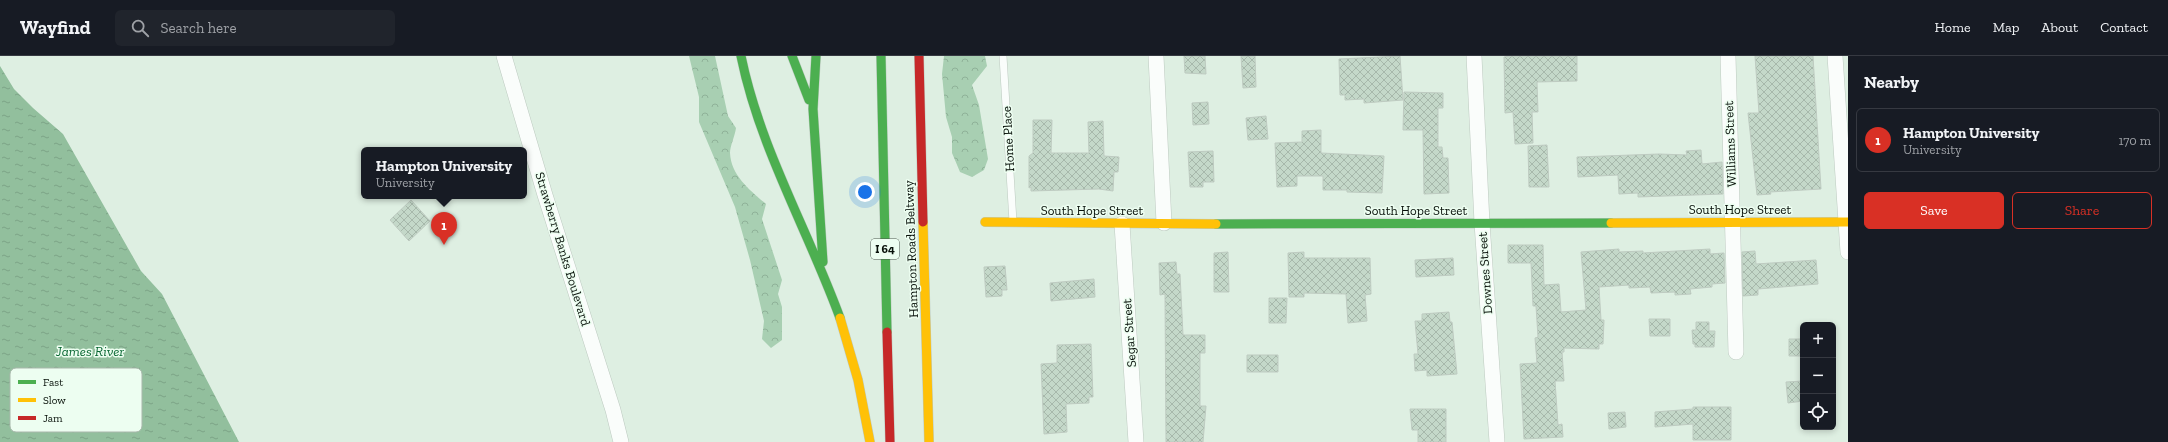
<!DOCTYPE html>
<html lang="en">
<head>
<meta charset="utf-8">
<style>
  :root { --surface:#171b24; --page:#20242c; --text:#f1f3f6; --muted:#9ea1a6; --line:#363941; --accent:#d93025 }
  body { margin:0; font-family:"Zilla Slab",serif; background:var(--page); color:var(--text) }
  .controls { position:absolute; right:12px; bottom:12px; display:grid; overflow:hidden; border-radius:6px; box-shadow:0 2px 6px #0003 }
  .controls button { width:36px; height:36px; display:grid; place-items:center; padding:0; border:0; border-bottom:1px solid var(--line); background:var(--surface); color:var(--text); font:20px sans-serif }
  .you { position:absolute; left:865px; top:136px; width:14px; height:14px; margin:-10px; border:3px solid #fff; border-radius:50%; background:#1a73e8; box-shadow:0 0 0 6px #1a73e833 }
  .badge { display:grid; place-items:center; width:26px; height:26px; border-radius:50%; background:var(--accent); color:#fff; font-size:13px; font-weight:700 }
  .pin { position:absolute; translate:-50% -33px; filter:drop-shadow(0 1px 2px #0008) }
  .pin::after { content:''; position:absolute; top:21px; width:14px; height:12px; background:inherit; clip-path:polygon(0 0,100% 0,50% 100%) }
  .popup { position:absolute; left:361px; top:91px; width:166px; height:52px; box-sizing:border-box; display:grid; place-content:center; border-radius:6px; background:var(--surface); filter:drop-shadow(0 1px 3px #0005); font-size:13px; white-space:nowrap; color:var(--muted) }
  .popup b { font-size:15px; color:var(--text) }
  .popup::after { content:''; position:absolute; left:50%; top:100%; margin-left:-8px; border:8px solid transparent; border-top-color:var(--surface) }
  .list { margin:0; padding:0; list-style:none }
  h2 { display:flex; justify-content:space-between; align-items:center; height:52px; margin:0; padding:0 16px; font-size:17px }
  h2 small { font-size:13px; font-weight:400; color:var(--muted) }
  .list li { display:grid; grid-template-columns:26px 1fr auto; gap:12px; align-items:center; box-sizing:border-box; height:64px; margin:0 8px 8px; padding:0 8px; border:1px solid var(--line); border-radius:6px }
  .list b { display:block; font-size:15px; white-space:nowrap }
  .list p { margin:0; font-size:13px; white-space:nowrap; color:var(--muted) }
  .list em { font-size:13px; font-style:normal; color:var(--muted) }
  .actions { display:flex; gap:8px; padding:12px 16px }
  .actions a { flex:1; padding:9px 0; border:1px solid var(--accent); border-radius:6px; text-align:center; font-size:14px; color:var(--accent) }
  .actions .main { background:var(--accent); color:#fff }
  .icon { flex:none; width:22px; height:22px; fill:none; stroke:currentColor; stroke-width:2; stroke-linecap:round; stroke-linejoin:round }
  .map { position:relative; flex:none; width:1848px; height:386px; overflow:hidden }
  header { display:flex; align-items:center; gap:24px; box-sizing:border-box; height:56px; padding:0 20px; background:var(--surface); border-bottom:1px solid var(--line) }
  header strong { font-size:19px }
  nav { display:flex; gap:22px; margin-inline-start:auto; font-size:14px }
  .search { width:280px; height:36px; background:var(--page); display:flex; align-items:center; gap:10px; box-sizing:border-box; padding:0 14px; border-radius:6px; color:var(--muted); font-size:15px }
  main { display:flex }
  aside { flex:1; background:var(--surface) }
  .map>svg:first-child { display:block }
  .forest { fill:url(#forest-crowns) }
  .water { fill:url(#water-ripples) }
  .building { fill:url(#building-cross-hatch); stroke:#becbc1 }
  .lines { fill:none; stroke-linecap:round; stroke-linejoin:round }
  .lane-casing { stroke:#bdcac0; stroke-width:8 }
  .street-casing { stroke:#bdcac0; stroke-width:16 }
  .fast-casing { stroke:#bdcac0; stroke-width:10 }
  .slow-casing { stroke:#bdcac0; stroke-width:10 }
  .jam-casing { stroke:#bdcac0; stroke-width:10 }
  .lane { stroke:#fafdfb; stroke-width:7 }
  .street { stroke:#fafdfb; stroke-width:15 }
  .fast { stroke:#4caf50; stroke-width:9 }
  .slow { stroke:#ffc107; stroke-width:9 }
  .jam { stroke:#c62828; stroke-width:9 }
  .labels { text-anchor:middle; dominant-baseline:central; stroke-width:3; stroke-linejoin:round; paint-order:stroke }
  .shield { fill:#edfef1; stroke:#4c574f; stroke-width:1 }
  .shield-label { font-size:12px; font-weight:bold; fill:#071009 }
  .street-label { font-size:13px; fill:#071009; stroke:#edfef1 }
  .water-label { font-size:14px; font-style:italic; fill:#086732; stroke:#edfef1 }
  .key { fill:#edfef1; stroke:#a8b7ab; stroke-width:1 }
  .key-label { font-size:11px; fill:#071009 }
</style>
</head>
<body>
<header>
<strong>Wayfind</strong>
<div class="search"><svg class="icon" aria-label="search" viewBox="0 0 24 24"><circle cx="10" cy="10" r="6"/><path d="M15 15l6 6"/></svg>Search here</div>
<nav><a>Home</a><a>Map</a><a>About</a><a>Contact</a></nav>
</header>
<main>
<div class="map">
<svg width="1848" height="386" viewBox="0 0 1848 386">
  <defs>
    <pattern id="forest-crowns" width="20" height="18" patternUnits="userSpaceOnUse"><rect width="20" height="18" fill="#a8cfb2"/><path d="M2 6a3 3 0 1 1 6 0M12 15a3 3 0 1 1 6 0" fill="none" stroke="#8fb198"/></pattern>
    <pattern id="water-ripples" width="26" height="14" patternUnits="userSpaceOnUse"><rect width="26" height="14" fill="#92bf9d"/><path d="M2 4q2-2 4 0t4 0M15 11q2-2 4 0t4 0" fill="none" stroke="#7ca386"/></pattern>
    <pattern id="building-cross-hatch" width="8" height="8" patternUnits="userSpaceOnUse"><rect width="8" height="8" fill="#c4d8c9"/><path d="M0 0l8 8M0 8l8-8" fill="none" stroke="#a7b8ab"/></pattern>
  </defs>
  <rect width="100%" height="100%" fill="#deefe2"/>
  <!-- forest -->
  <path class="forest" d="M689,0H715L728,60L736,72C735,80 730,90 730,97C731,120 751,135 766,148L762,163L782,224L778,238L782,251V284L771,292L762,283L764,265L750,204L735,151L699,66V41Z
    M944,0H985L987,10L972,29L979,49L988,103L984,114L972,121L960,116L952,97V81L946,61L942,18Z"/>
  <!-- water -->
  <path class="water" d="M0,10L14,33L33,52L63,78L141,215L162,238L239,386H0Z"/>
  <!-- building -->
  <path class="building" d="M1184,0H1205L1206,18L1185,17Z
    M1241,0H1255L1256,31L1243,32Z
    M1400,0L1403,44L1364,47V43L1345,44V39H1340L1339,3Z
    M1510,0H1577V25L1537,26L1538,56H1532L1533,87L1515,88L1513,56L1505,57L1504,1Z
    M1755,0H1813L1821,133L1770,136L1771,138L1757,139L1748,57H1759Z
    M1404,36L1443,37V52H1438V91H1442L1443,102H1448L1449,137L1424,138L1423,74H1403Z
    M1208,46L1209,68L1193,69L1192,47Z
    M1266,60L1268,83L1248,84L1246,62Z
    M1033,64H1052L1051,97H1089L1088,66L1103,65L1104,100L1119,101L1118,116H1114L1113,135L1099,133L1031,135V131L1029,132V100L1033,97Z
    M1321,74V97L1384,100L1382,137L1347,136V134H1323V120H1297V130L1277,131L1275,87L1302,86V75Z
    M1547,89L1549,131H1529L1528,90Z
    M1701,94L1702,108L1722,106L1723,138L1638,141V137L1619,138L1618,119L1578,121L1577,101L1659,98L1687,99L1686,95Z
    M1213,95L1214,126H1203V131H1190L1188,96Z
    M411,144L430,165L409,185L390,164Z
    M1508,189H1543L1544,229L1559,228L1561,256L1586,254L1581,196L1619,193V196L1643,195V197L1710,193V198L1724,197L1725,227L1712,228V231L1690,233L1691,238L1675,239V236L1651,237L1650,231L1629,232V229L1599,231L1601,264H1604L1603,288H1599V293L1564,292V296H1562L1564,325H1555L1558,369L1562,368L1563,381L1524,383L1520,308L1537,307L1535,282L1538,281L1536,250H1533L1531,207H1508Z
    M1755,195L1756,208L1816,204L1818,228L1758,233V239L1743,240L1742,196Z
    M1228,196L1229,236H1214V197Z
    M1304,196V202H1370L1371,238L1365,239L1367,265L1348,267L1346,238L1304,237V241H1289L1288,197Z
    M1453,202L1454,219L1416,221L1415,204Z
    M1176,206L1177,218H1180L1183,279H1205V297H1200V350H1206L1203,386H1166L1165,238L1160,239L1159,207Z
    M1005,210L1007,234H1002V240L986,241L984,211Z
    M1094,223L1095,241L1051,245L1050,227Z
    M1269,242H1287L1286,267H1269Z
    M1449,256L1450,266H1452L1457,318L1427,320V314L1415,315L1414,298H1418L1415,265H1422V258Z
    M1649,263H1670V280H1650Z
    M1696,266H1709V275H1715L1714,291H1695V288H1693L1692,274H1696Z
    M1789,283H1803V300H1789Z
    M1091,288L1093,341H1089V347L1066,348L1067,376L1044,378L1041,308L1057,307V289Z
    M1247,299H1278V316H1247Z
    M1803,325V345L1788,347L1786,326Z
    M1693,351H1731V384H1693V368L1655,371V356L1693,353Z
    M1410,353H1446V386H1418V374H1412Z
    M1625,356L1626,371L1609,373L1608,357Z"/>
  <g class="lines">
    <defs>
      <path id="lane" d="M1003,0L1013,166"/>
      <path id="street" d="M504,0L545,139L613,354L621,386
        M1156,0L1164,167
        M1474,0L1482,167L1497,386
        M1728,0L1736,296
        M1835,0L1848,196
        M1122,168L1136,386"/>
      <path id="fast" d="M741,0C760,93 808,174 840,262
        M792,0L809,44
        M816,0L813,53L823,206
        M881,0L887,276
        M1216,168L1611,167"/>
      <path id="slow" d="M923,166L929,386
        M985,166L1216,168
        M1611,167L1848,166
        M840,262L858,324L870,386"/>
      <path id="jam" d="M919,0L923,166
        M887,276L890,386"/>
    </defs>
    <!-- lane casing -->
    <use href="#lane" class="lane-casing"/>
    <!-- street casing -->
    <use href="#street" class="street-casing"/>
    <!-- fast casing -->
    <use href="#fast" class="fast-casing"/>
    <!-- slow casing -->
    <use href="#slow" class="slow-casing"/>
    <!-- jam casing -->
    <use href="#jam" class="jam-casing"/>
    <!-- lane -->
    <use href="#lane" class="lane"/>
    <!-- street -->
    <use href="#street" class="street"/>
    <!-- fast -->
    <use href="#fast" class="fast"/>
    <!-- slow -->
    <use href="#slow" class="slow"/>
    <!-- jam -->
    <use href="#jam" class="jam"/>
  </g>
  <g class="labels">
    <!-- shield labels -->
    <rect class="shield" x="871" y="183" width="28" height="20" rx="3"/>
    <g class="shield-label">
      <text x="885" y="193">I 64</text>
    </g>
    <!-- street labels -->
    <g class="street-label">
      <text transform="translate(1008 83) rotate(-93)">Home Place</text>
      <text transform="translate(1730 88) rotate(-92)">Williams Street</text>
      <text x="1740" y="153">South Hope Street</text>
      <text x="1092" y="154">South Hope Street</text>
      <text x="1416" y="154">South Hope Street</text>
      <text transform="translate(563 193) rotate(73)">Strawberry Banks Boulevard</text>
      <text transform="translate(911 193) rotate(-92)">Hampton Roads Beltway</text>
      <text transform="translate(1485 217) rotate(-94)">Downes Street</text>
      <text transform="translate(1129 277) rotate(-94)">Segar Street</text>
    </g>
    <!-- water labels -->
    <g class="water-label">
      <text x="90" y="295">James River</text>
    </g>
  </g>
  <!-- legend -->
  <rect x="10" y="312" width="132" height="64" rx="6" class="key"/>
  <rect x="18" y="324" width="18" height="4" fill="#4caf50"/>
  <rect x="18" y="342" width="18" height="4" fill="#ffc107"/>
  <rect x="18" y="360" width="18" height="4" fill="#c62828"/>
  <g class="key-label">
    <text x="43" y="330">Fast</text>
    <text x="43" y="348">Slow</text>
    <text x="43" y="366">Jam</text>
  </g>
</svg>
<div class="controls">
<button>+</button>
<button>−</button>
<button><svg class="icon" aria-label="locate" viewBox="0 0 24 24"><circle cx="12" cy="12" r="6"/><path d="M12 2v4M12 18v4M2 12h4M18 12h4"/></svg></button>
</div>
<div class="you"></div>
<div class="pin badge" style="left:444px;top:189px">1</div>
<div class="popup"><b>Hampton University</b>University</div>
</div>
<aside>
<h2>Nearby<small></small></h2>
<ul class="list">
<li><span class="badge">1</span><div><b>Hampton University</b><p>University</p></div><em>170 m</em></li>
</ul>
<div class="actions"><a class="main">Save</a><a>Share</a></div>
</aside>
</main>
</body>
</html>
